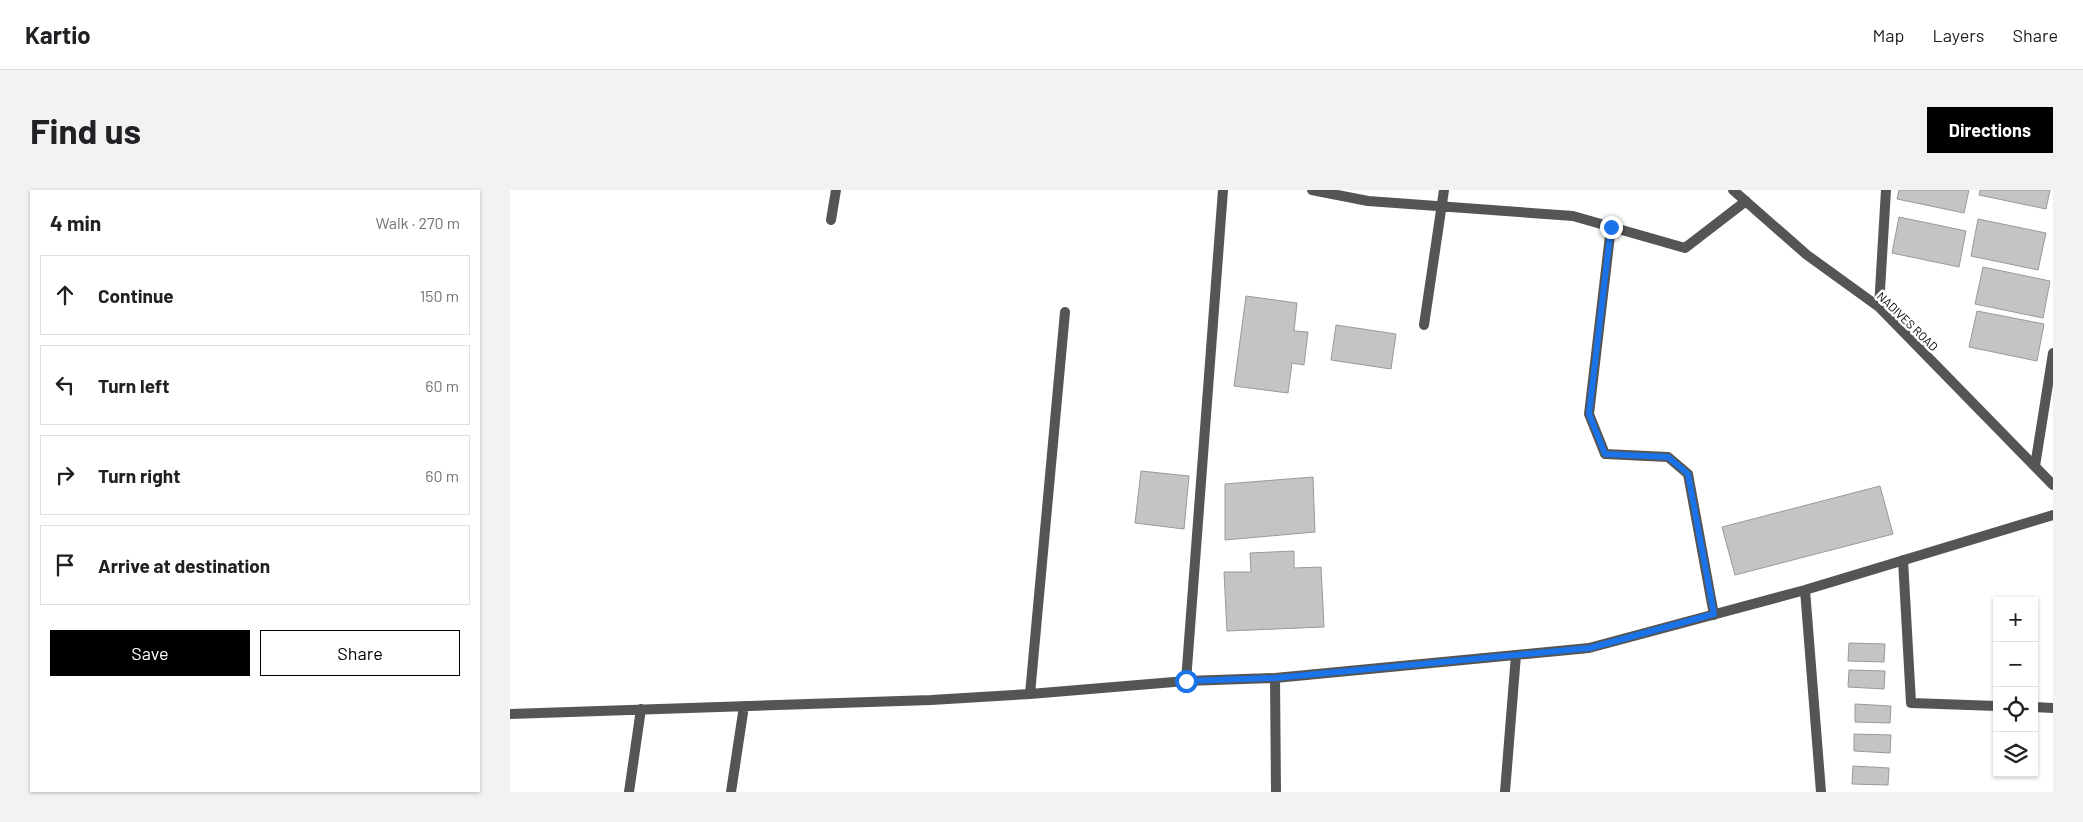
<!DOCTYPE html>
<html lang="en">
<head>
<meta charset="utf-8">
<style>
  :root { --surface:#fff; --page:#f2f2f2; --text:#202124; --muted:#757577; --line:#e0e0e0; --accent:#000 }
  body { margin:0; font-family:Barlow,sans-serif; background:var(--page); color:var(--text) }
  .controls { position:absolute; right:15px; bottom:15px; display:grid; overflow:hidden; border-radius:0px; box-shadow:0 1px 4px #0004 }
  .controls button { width:45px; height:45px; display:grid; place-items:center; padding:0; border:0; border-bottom:1px solid var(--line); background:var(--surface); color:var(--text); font:25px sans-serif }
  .stop { position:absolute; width:15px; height:15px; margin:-11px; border:4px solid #1a73e8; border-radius:50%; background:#fff }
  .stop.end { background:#1a73e8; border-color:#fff; box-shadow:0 1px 5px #0008 }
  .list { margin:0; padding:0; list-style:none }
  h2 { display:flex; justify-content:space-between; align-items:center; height:65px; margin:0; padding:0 20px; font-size:21px }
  h2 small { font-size:16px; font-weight:400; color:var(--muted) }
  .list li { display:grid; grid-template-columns:32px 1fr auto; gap:15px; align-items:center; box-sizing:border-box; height:80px; margin:0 10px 10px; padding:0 10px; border:1px solid var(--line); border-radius:0px }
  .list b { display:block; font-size:19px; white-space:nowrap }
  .list em { font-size:16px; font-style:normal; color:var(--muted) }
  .actions { display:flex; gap:10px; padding:15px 20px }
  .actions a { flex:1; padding:11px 0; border:1px solid var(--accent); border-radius:0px; text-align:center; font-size:18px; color:var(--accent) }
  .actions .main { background:var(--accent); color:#fff }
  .icon { flex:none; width:28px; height:28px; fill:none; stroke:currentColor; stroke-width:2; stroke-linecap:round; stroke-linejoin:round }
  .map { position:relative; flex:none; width:1543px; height:602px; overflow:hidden; border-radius:0px }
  header { display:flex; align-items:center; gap:30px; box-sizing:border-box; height:70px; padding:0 25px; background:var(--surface); border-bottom:1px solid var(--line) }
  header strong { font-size:24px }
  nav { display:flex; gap:28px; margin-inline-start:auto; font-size:18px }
  .intro { display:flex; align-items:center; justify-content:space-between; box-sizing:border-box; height:120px; padding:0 30px }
  h1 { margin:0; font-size:35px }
  .button { padding:12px 22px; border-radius:0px; background:var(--accent); color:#fff; font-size:18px; font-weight:700 }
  main { display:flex; gap:30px; padding:0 30px }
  aside { flex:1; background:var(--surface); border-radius:0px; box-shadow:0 1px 4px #0004 }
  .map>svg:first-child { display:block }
  .building { fill:#c4c4c4; stroke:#999 }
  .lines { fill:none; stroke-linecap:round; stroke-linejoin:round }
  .street { stroke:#555; stroke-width:10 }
  .route { stroke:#1a73e8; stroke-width:6 }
  .labels { text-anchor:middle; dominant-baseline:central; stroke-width:5; stroke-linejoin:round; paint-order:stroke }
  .street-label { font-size:12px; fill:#000; stroke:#fff }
</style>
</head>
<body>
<header>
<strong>Kartio</strong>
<nav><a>Map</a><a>Layers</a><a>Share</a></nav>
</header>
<div class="intro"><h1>Find us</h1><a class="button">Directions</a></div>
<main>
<aside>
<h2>4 min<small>Walk · 270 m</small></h2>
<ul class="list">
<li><svg class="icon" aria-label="ahead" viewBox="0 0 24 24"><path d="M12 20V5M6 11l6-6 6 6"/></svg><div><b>Continue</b></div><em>150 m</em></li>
<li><svg class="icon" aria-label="left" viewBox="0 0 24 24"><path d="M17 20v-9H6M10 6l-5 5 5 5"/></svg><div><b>Turn left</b></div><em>60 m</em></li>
<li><svg class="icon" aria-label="right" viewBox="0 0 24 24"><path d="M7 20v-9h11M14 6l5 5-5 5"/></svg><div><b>Turn right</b></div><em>60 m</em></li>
<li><svg class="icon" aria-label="arrive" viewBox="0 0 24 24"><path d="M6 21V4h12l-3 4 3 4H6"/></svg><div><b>Arrive at destination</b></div></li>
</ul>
<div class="actions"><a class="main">Save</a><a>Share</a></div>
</aside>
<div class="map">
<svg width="1543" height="602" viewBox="0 0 1543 602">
  <rect width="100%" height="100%" fill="#fff"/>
  <!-- building -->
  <path class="building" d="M1389,0H1459L1454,23L1387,9Z
    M1470,0H1540L1536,19L1469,5Z
    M1389,27L1456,41L1449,77L1382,63Z
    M1468,29L1536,43L1528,80L1461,66Z
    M1473,77L1540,91L1533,128L1465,114Z
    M736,106L787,113L784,141L798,142L794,175L782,173L778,203L724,196Z
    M1467,121L1534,134L1527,171L1459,157Z
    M826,135L886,144L881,179L821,170Z
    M631,281L679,286L674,339L625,333Z
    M803,287L805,342L715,350V294Z
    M1370,296L1383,344L1225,385L1212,337Z
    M784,361V378L811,377L814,437L717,441L714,382H741L740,363Z
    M1339,453L1375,454L1374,472L1338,471Z
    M1339,480L1375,481L1374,499L1338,497Z
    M1345,514L1381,516L1380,533L1345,532Z
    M1344,544L1381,545L1380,563L1344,561Z
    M1343,576L1379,578L1378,595L1342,594Z"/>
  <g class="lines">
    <!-- street -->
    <path class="street" d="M802,0L858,11L1063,26L1175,58L1236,11
      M1223,0L1297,65L1369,117L1543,295
      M321,30L326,0
      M1101,37L1079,224L1095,264L1158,267L1178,284L1204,425
      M1369,117L1376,0
      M914,135L934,0
      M1525,276L1543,163
      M1393,370L1401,513L1487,516
      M1295,400L1311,602
      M765,488L766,602
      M676,491L713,0
      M520,504L555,122
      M1524,517L1543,518
      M0,524L421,510L520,504L676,491L765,488L1079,458L1295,400L1543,325
      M119,602L131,519
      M221,602L234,516
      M995,602L1006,465"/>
  </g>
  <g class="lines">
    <!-- route -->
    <path class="route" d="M676,491L765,488L1080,458L1204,424L1178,284L1158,267L1095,264L1079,224L1101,37"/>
  </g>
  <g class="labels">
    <!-- street labels -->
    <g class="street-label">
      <text transform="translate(1398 131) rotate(44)">NADIVES ROAD</text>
    </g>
  </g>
</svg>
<div class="controls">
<button>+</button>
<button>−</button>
<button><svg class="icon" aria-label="locate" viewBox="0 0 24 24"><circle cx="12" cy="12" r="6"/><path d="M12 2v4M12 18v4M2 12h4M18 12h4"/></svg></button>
<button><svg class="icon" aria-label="layers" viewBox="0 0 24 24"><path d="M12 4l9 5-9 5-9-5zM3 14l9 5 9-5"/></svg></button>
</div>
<div class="stop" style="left:676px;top:491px"></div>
<div class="stop end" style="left:1101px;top:37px"></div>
</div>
</main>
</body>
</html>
